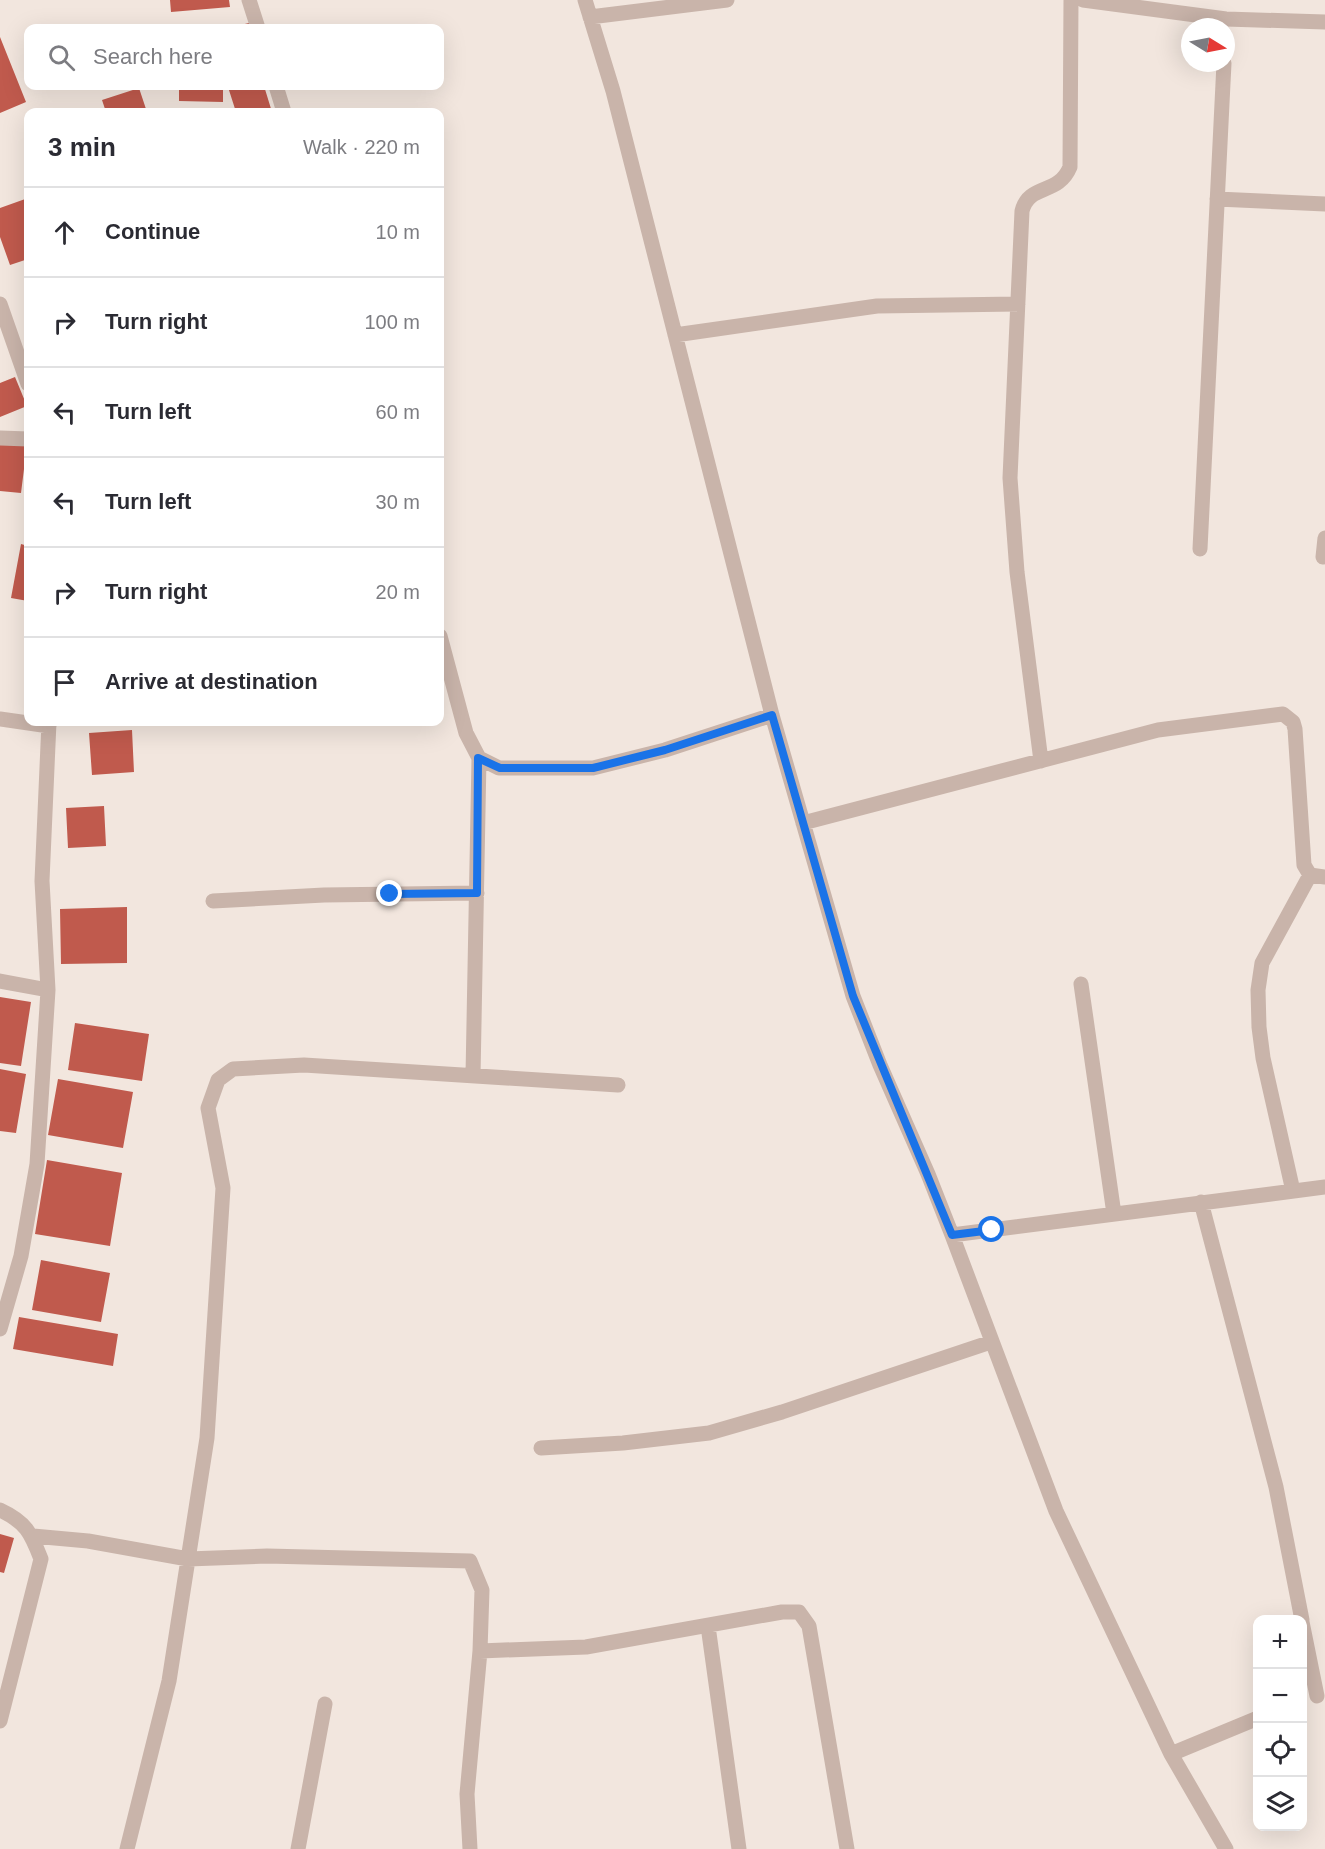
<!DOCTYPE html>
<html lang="en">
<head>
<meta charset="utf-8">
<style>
  :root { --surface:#fff; --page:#f2f2f3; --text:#2b2b33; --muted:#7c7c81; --line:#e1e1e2 }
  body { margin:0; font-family:Arial,sans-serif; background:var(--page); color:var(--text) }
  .controls { position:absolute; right:18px; bottom:18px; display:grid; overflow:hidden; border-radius:12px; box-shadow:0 6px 24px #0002 }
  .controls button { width:54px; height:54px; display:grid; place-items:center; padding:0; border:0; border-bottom:2px solid var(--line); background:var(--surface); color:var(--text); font:30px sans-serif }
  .compass { position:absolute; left:1181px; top:18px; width:54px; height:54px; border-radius:50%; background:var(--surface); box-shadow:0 6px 24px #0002; rotate:100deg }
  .stop { position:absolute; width:18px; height:18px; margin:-14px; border:4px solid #1a73e8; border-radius:50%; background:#fff }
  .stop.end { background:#1a73e8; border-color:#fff; box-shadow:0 2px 6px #0008 }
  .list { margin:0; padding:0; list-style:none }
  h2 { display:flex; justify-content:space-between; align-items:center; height:78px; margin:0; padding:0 24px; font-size:26px }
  h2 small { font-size:20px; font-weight:400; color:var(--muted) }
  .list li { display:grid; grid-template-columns:39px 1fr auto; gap:18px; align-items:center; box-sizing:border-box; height:90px; padding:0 24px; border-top:2px solid var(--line) }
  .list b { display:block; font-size:22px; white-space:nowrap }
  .list em { font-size:20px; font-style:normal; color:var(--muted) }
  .icon { flex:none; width:33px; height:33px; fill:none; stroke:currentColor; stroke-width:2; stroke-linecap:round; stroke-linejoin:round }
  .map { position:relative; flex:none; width:1325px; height:1849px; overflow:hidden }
  .search { position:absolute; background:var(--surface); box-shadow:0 6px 24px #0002; left:24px; top:24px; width:420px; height:66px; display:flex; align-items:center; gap:15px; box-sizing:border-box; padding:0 21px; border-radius:12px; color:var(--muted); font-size:22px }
  .panel { position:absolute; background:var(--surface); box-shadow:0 6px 24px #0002; left:24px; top:108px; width:420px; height:618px; border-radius:12px }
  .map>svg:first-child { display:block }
  .building { fill:#c05a4d }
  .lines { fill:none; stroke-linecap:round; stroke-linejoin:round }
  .minor { stroke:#c9b4aa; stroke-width:15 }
  .route { stroke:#1a73e8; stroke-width:8 }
</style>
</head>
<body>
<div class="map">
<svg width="1325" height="1849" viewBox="0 0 1325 1849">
  <rect width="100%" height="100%" fill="#f2e6de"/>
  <!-- building -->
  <path class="building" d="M170,0H229L230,7L171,12Z
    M249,23L251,28H228Z
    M0,37L26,102L0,113Z
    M179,86H223V102L179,101Z
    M231,86H264L272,112H236L228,87Z
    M139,88L147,112H106L102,100Z
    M28,198V259L10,265L0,237V208Z
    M15,377L27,406L0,417V383Z
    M0,442L27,445L21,493L0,491Z
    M21,544L28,546V601L11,598Z
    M132,730L134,772L92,775L89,733Z
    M104,806L106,846L68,848L66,808Z
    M127,907V963L61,964L60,909Z
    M0,997L31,1002L21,1066L0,1063Z
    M75,1023L149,1034L142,1081L68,1070Z
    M0,1069L26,1074L16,1133L0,1131Z
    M58,1079L133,1092L123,1148L48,1135Z
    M47,1160L122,1173L110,1246L35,1234Z
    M41,1260L110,1273L101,1322L32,1310Z
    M19,1317L118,1334L113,1366L13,1349Z
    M0,1534L14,1538L4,1573L0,1572Z"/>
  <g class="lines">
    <!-- minor -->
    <path class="minor" d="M249,0L258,28
      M585,0L613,91L772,715L853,996L880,1065L928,1174L952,1235L1056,1511L1171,1754L1226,1849
      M1083,0L1226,19L1325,22
      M590,17L727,0
      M276,86L284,112
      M1217,199L1325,204
      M0,304L28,384
      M675,335L877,306L1018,304
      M0,438L28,439
      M1200,549L1224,63
      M1323,557L1325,538
      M440,636L466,733L479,758L499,768H593L665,750L772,715
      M0,719L49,726
      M1041,761L1017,572L1010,478L1022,211C1029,183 1058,196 1070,167L1071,0
      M803,823L1158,730L1283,714L1293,722L1295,729L1304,865L1310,875L1325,877
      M213,901L324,895L477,893
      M0,981L48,990
      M1081,984L1114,1214
      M473,1076L479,758
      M1293,1191L1263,1058L1259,1027L1258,990L1262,963L1310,875
      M1201,1202L1276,1487L1302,1620
      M952,1235L1325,1187
      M0,1329L21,1256L37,1164L48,990L42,881L49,722
      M541,1448L623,1443L709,1433L782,1412L991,1342
      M0,1510C26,1522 31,1533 41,1559L0,1721
      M33,1536L88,1541L188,1559L267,1556L470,1561L482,1590L480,1651L467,1794L470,1849
      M1302,1622L1317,1696
      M708,1626L739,1849
      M480,1651L586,1647L782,1612H799L809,1626L847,1849
      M1171,1754L1258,1718
      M127,1849L169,1681L207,1438L223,1188L208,1108L218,1080L233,1069L304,1065L618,1085
      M298,1849L325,1704"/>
  </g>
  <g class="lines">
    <!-- route -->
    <path class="route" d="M390,894L477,893L478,758L500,768H593L665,750L772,715L853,996L952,1235L992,1230"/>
  </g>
</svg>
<div class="controls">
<button>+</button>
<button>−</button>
<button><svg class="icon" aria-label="locate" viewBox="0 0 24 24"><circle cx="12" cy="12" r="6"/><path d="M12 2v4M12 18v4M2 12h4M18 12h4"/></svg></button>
<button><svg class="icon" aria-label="layers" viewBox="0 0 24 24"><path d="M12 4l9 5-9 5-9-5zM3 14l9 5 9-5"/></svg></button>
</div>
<svg class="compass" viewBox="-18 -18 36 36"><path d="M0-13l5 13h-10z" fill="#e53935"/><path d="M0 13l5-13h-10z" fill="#7c7c81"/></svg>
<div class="stop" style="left:992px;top:1230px"></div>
<div class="stop end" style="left:390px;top:894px"></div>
<div class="search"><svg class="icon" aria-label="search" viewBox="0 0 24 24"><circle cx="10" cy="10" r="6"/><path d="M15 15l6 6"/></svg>Search here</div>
<section class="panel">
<h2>3 min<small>Walk · 220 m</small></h2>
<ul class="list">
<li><svg class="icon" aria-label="ahead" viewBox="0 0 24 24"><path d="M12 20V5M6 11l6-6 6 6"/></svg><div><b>Continue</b></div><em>10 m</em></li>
<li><svg class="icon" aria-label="right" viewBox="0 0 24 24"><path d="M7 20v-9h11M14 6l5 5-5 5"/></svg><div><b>Turn right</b></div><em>100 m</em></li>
<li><svg class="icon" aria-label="left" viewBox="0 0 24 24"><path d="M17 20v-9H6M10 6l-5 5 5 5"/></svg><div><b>Turn left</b></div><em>60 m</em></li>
<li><svg class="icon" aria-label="left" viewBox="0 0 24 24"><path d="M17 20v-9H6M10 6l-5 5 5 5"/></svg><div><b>Turn left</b></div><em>30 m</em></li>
<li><svg class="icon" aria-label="right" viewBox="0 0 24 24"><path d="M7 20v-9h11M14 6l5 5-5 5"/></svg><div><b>Turn right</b></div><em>20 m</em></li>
<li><svg class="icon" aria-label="arrive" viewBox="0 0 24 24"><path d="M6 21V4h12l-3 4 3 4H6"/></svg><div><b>Arrive at destination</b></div></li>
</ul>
</section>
</div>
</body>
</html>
